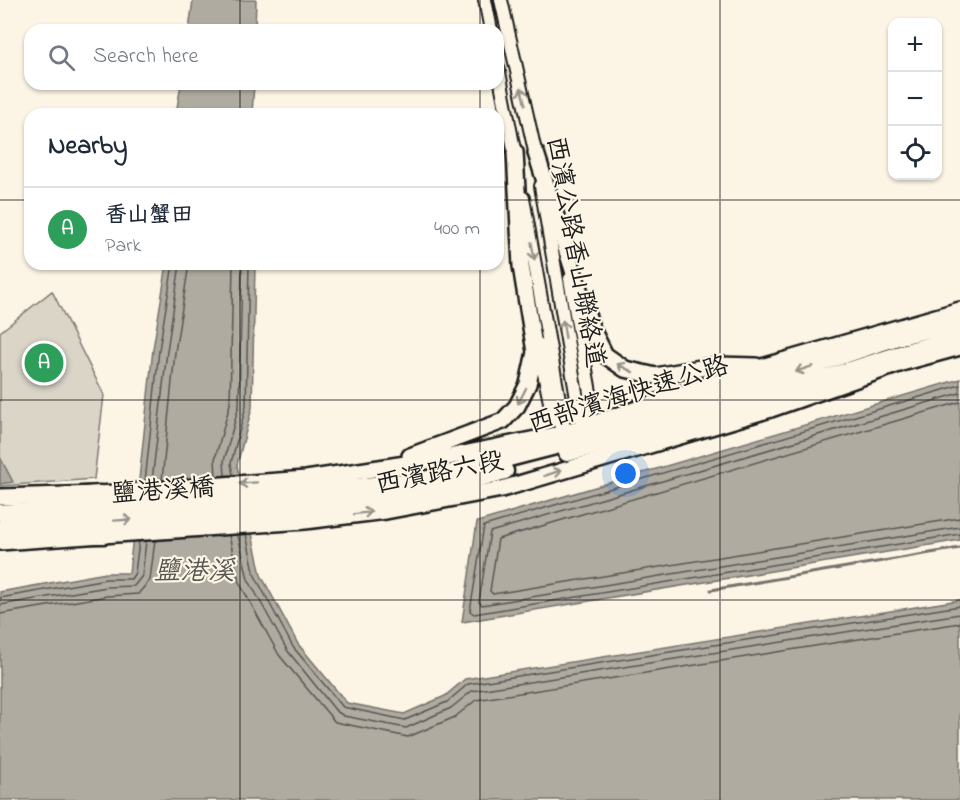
<!DOCTYPE html>
<html lang="en">
<head>
<meta charset="utf-8">
<style>
  :root { --surface:#fff; --page:#f6f6f7; --text:#1f2937; --muted:#747a83; --line:#e0e1e3; --accent:#d1495b }
  body { margin:0; font-family:"Indie Flower","LXGW WenKai TC",sans-serif; background:var(--page); color:var(--text) }
  .controls { position:absolute; right:18px; top:18px; display:grid; overflow:hidden; border-radius:12px; box-shadow:0 2px 4px #0004 }
  .controls button { width:54px; height:54px; display:grid; place-items:center; padding:0; border:0; border-bottom:2px solid var(--line); background:var(--surface); color:var(--text); font:30px sans-serif }
  .you { position:absolute; left:626px; top:474px; width:21px; height:21px; margin:-15px; border:4px solid #fff; border-radius:50%; background:#1a73e8; box-shadow:0 0 0 9px #1a73e833 }
  .badge { display:grid; place-items:center; width:39px; height:39px; border-radius:50%; background:var(--accent); color:#fff; font-size:20px; font-weight:700 }
  .pin { position:absolute; translate:-50% -50%; border:3px solid #fff; box-shadow:0 2px 6px #0006 }
  .list { margin:0; padding:0; list-style:none }
  h2 { display:flex; justify-content:space-between; align-items:center; height:78px; margin:0; padding:0 24px; font-size:26px }
  h2 small { font-size:20px; font-weight:400; color:var(--muted) }
  .list li { display:grid; grid-template-columns:39px 1fr auto; gap:18px; align-items:center; box-sizing:border-box; height:84px; padding:0 24px; border-top:2px solid var(--line) }
  .list b { display:block; font-size:22px; white-space:nowrap }
  .list p { margin:0; font-size:20px; white-space:nowrap; color:var(--muted) }
  .list em { font-size:20px; font-style:normal; color:var(--muted) }
  .icon { flex:none; width:33px; height:33px; fill:none; stroke:currentColor; stroke-width:2; stroke-linecap:round; stroke-linejoin:round }
  .map { position:relative; flex:none; width:960px; height:800px; overflow:hidden }
  .search { position:absolute; background:var(--surface); box-shadow:0 2px 4px #0004; left:24px; top:24px; width:480px; height:66px; display:flex; align-items:center; gap:15px; box-sizing:border-box; padding:0 21px; border-radius:18px; color:var(--muted); font-size:22px }
  .panel { position:absolute; background:var(--surface); box-shadow:0 2px 4px #0004; left:24px; top:108px; width:480px; height:162px; border-radius:18px }
  .map>svg:first-child { display:block }
  .green { fill:#dbd5c8; stroke:#7c7872; stroke-width:1.5 }
  .water { fill:#b0aba1; stroke:#75726c; stroke-width:1.5 }
  .lines { fill:none; stroke-linecap:round; stroke-linejoin:round }
  .shore { stroke:#575551; stroke-width:1.5 }
  .stream { stroke:#75726c; stroke-width:3 }
  .minor-casing { stroke:#1c1c1c; stroke-width:16 }
  .major-casing { stroke:#1c1c1c; stroke-width:20 }
  .highway-casing { stroke:#1c1c1c; stroke-width:21 }
  .minor { stroke:#fcf5e5; stroke-width:12 }
  .major { stroke:#fcf5e5; stroke-width:15 }
  .highway { stroke:#fcf5e5; stroke-width:16 }
  .oneway { stroke:#97938b }
  .grid { fill:none; stroke:#1c1c1c; stroke-width:1.5; stroke-opacity:0.55 }
  .labels { text-anchor:middle; dominant-baseline:central; stroke-width:4.5; stroke-linejoin:round; paint-order:stroke }
  .street-label { font-size:26px; fill:#1c1c1c; stroke:#fcf5e5 }
  .water-label { font-size:27px; font-style:italic; fill:#575551; stroke:#fcf5e5 }
</style>
</head>
<body>
<div class="map">
<svg width="960" height="800" viewBox="0 0 960 800">
  <rect width="100%" height="100%" fill="#fcf5e5"/>
  <filter id="ink" filterUnits="userSpaceOnUse"><feTurbulence type="fractalNoise" baseFrequency=".0167" numOctaves="2"/><feDisplacementMap in="SourceGraphic" scale="12" xChannelSelector="R" yChannelSelector="G"/><feConvolveMatrix kernelMatrix="1 2 1 2 8 2 1 2 1" color-interpolation-filters="sRGB"/></filter>
  <g filter="url(#ink)">
    <!-- green -->
    <path class="green" d="M52,291L104,395L94,479L0,486V332Z"/>
    <!-- water -->
    <path class="water" d="M193,0H256L255,30H189Z
      M181,84H254L252,114H176Z
      M167,264H255L252,408L237,465L261,575L298,644L347,703L404,714L445,696L465,679L960,600V800H0V592L106,573H129L153,349Z
      M960,379V540L462,622L477,522Z
      M0,457L13,482L0,484Z"/>
    <g class="lines">
      <!-- shore -->
      <path class="shore" d="M960,385L484,526L470,611L474,614L960,534
        M960,393L490,532L479,602L482,605L960,527
        M960,402L498,539L490,591L493,594L960,518
        M233,475L231,463L246,406L249,264
        M225,476L224,461L239,405L242,264
        M216,477L215,459L230,404L233,264
        M162,480L175,352L189,264
        M152,481L167,351L180,264
        M145,482L159,350L173,264
        M246,534L255,576L293,647L343,707L405,720L447,702L468,684L960,606
        M229,535L239,582L279,655L335,722L408,737L455,717L476,700L960,623
        M238,535L248,579L287,650L336,711L344,716L406,728L451,708L472,691L960,614
        M0,598L106,579H131L135,573L139,541
        M0,605L107,587L134,586L142,576L146,541
        M0,614L107,596L138,594L150,580L155,540"/>
      <!-- stream -->
      <path class="stream" d="M711,590L960,548"/>
      <defs>
        <path id="minor" d="M485,0L491,30
          M501,0L537,160
          M498,67L516,160
          M541,186L582,428L586,434
          M523,198L565,433L569,440
          M570,279L592,404L583,426
          M538,344L552,412L562,427"/>
        <path id="major" d="M536,153L591,327L605,355L625,369L656,376L717,365L756,366
          M410,456L503,421L517,406L528,384L535,352L521,266L515,152
          M0,497L100,494L306,479L439,459L565,433L765,366L960,310
          M0,542L305,521L386,511L502,489L771,409L905,362L960,347"/>
        <path id="highway" d="M567,453L702,418L909,351L960,337
          M62,497L100,494
          M0,513L305,492L424,480L571,442L698,404L901,336L960,321
          M0,529L306,508L428,492L505,471
          M60,534L104,535"/>
      </defs>
      <!-- minor casing -->
      <use href="#minor" class="minor-casing"/>
      <!-- major casing -->
      <use href="#major" class="major-casing"/>
      <!-- highway casing -->
      <use href="#highway" class="highway-casing"/>
      <!-- minor -->
      <use href="#minor" class="minor"/>
      <!-- major -->
      <use href="#major" class="major"/>
      <!-- highway -->
      <use href="#highway" class="highway"/>
    </g>
    <!-- one-way arrows -->
    <defs><path id="oneway-shaft" d="M-6 0H5M1.5-3L5.5 0L1.5 3" fill="none" stroke-width="1.6" stroke-linecap="round" stroke-linejoin="round" transform="scale(1.5)"/></defs>
    <g class="oneway">
      <use href="#oneway-shaft" transform="translate(523 96) rotate(-103)"/>
      <use href="#oneway-shaft" transform="translate(533 251) rotate(80)"/>
      <use href="#oneway-shaft" transform="translate(564 329) rotate(-99)"/>
      <use href="#oneway-shaft" transform="translate(625 368) rotate(-153)"/>
      <use href="#oneway-shaft" transform="translate(804 369) rotate(161)"/>
      <use href="#oneway-shaft" transform="translate(522 396) rotate(117)"/>
      <use href="#oneway-shaft" transform="translate(553 473) rotate(-18)"/>
      <use href="#oneway-shaft" transform="translate(248 483) rotate(176)"/>
      <use href="#oneway-shaft" transform="translate(363 513) rotate(-7)"/>
      <use href="#oneway-shaft" transform="translate(123 520) rotate(-4)"/>
    </g>
  </g>
  <!-- grid -->
  <path class="grid" d="M240,0V30M480,0V30M720,0V800M240,84V114M480,84V114M0,200H30M498,200H960M240,264V800M480,264V800M0,400H960M0,600H960"/>
  <g class="labels">
    <!-- street labels -->
    <g class="street-label">
      <text transform="translate(574 252) rotate(80)">西濱公路香山聯絡道</text>
      <text transform="translate(629 396) rotate(-17)">西部濱海快速公路</text>
      <text transform="translate(440 474) rotate(-11)">西濱路六段</text>
      <text transform="translate(163 492) rotate(-4)">鹽港溪橋</text>
    </g>
    <!-- water labels -->
    <g class="water-label">
      <text x="194" y="572">鹽港溪</text>
    </g>
  </g>
</svg>
<div class="controls">
<button>+</button>
<button>−</button>
<button><svg class="icon" aria-label="locate" viewBox="0 0 24 24"><circle cx="12" cy="12" r="6"/><path d="M12 2v4M12 18v4M2 12h4M18 12h4"/></svg></button>
</div>
<div class="you"></div>
<div class="pin badge" style="left:44px;top:363px;background:#2e9e5b">A</div>
<div class="search"><svg class="icon" aria-label="search" viewBox="0 0 24 24"><circle cx="10" cy="10" r="6"/><path d="M15 15l6 6"/></svg>Search here</div>
<section class="panel">
<h2>Nearby<small></small></h2>
<ul class="list">
<li><span class="badge" style="background:#2e9e5b">A</span><div><b>香山蟹田</b><p>Park</p></div><em>400 m</em></li>
</ul>
</section>
</div>
</body>
</html>
